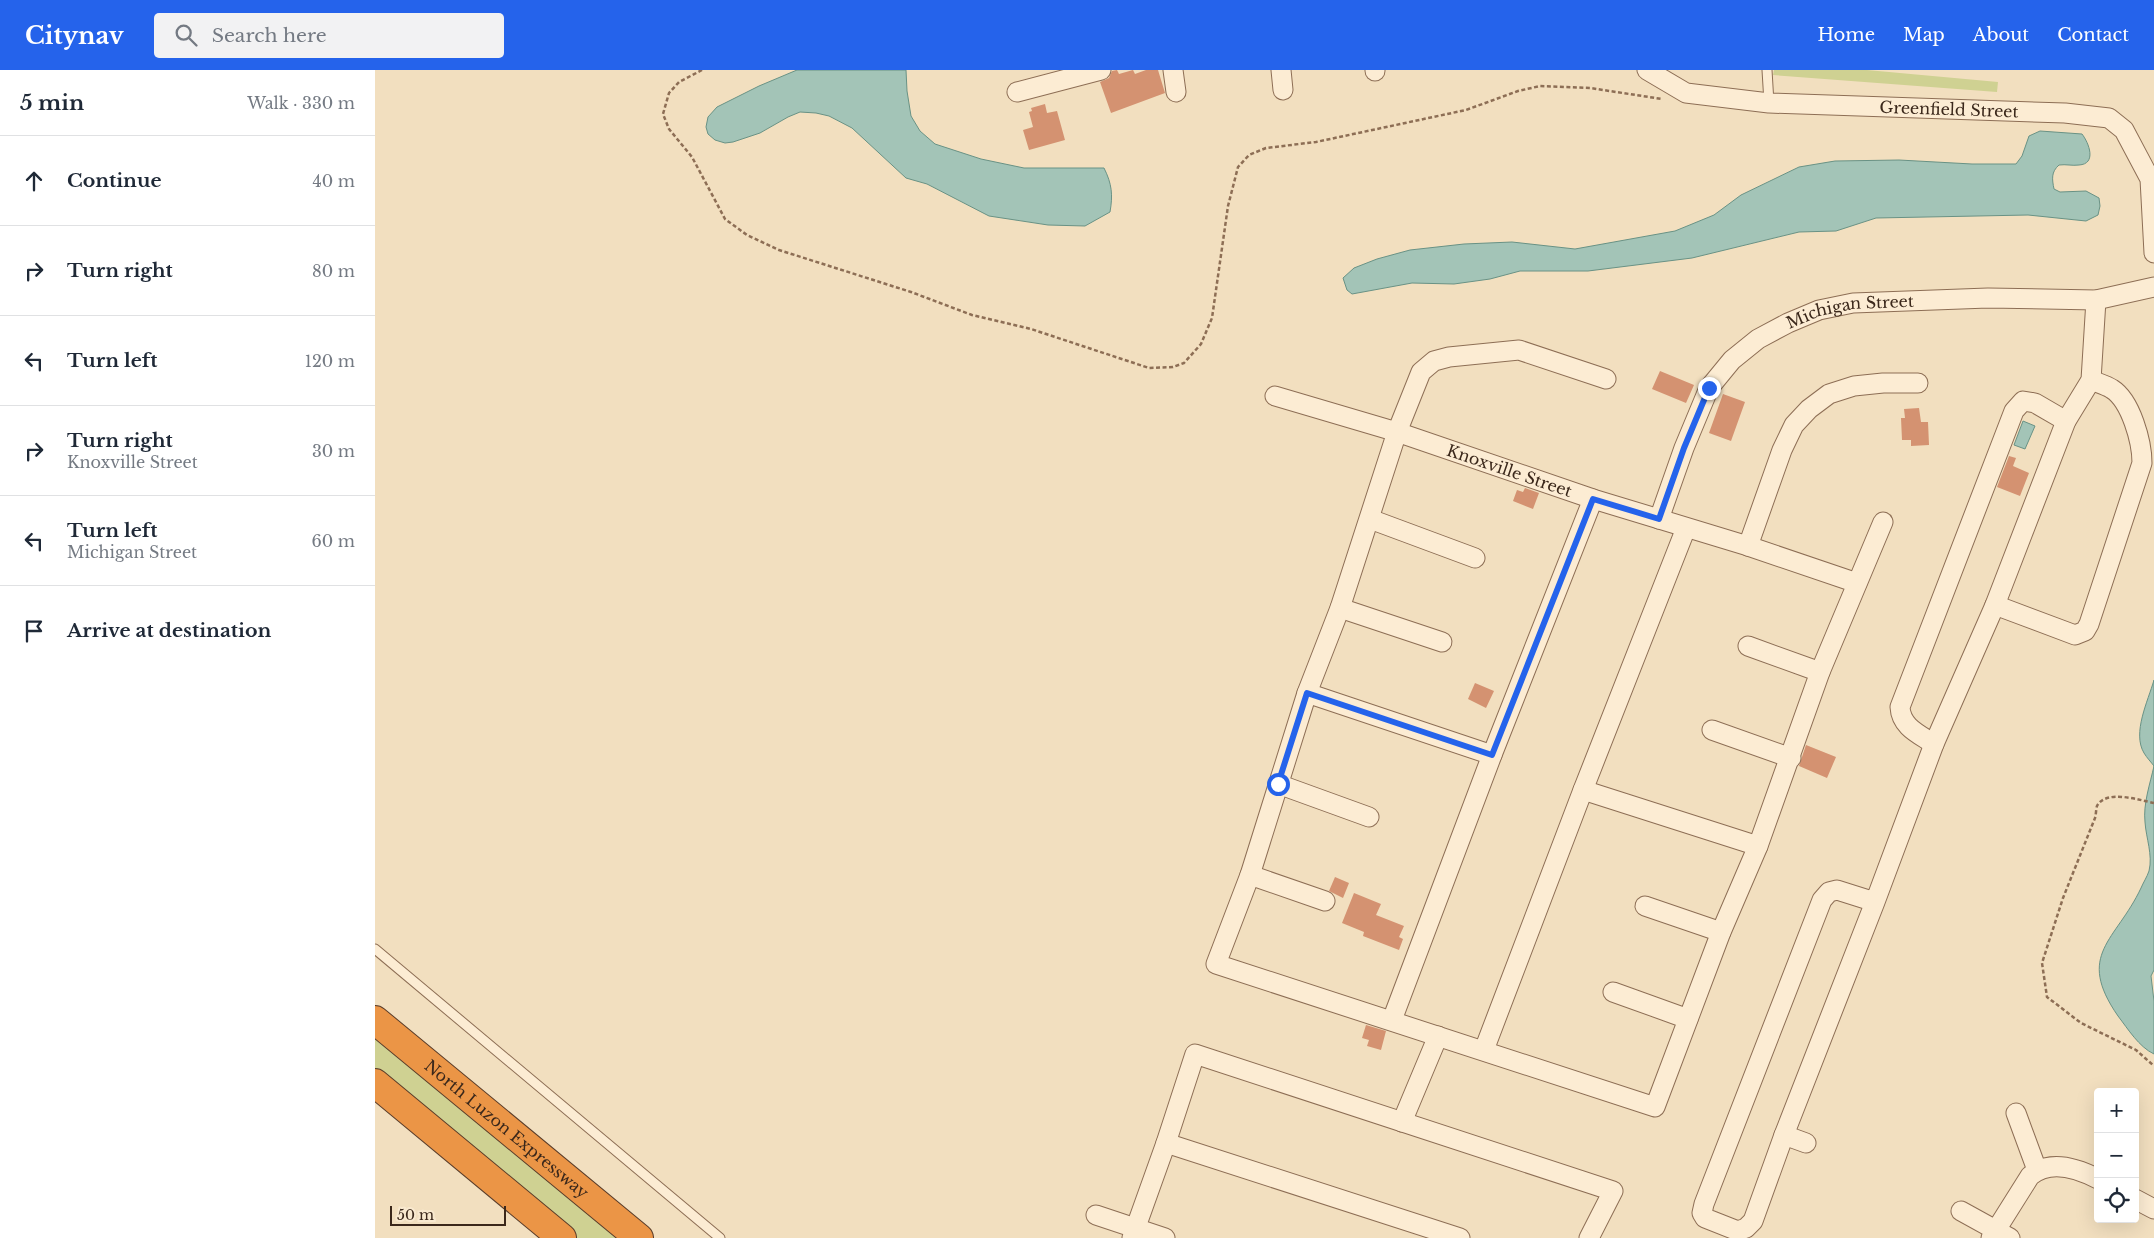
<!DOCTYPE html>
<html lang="en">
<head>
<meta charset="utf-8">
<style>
  :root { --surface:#fff; --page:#f2f2f3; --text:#1f2937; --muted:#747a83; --line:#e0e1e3; --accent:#2563eb }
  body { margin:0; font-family:"Libre Baskerville",serif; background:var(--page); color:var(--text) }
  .controls { position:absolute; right:15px; bottom:15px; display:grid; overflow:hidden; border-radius:5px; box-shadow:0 5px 20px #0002 }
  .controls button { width:45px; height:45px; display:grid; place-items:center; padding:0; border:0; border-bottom:1px solid var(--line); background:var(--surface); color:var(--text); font:25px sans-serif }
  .scale { position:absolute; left:15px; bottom:12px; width:116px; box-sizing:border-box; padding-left:5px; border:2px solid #3b281b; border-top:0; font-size:14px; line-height:18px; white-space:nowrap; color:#3b281b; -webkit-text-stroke:4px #f9e9cf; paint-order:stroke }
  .stop { position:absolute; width:15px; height:15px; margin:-11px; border:4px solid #2563eb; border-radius:50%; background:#fff }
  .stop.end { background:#2563eb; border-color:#fff; box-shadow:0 1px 5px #0008 }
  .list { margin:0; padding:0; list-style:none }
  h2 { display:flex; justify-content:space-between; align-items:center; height:65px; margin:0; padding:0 20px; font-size:21px }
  h2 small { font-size:16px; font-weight:400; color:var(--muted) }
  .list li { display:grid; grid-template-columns:32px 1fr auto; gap:15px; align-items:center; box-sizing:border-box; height:90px; padding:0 20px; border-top:1px solid var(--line) }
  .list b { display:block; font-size:19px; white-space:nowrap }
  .list p { margin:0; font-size:16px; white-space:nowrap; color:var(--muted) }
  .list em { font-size:16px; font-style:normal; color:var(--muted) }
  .icon { flex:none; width:28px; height:28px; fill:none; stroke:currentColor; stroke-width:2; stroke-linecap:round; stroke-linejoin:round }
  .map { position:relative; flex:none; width:1779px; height:1168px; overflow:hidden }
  header { display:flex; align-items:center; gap:30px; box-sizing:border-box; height:70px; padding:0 25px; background:var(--accent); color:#fff }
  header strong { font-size:24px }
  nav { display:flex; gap:28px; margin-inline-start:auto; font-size:18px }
  .search { width:350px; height:45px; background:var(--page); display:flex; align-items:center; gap:12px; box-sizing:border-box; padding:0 18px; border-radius:5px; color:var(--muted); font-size:19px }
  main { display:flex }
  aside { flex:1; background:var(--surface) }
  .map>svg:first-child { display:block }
  .green { fill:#cfd192 }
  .water { fill:#a3c4b7; stroke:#699285 }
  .building { fill:#d49271 }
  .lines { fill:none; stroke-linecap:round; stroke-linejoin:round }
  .service-casing { stroke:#8d6e55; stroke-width:11 }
  .minor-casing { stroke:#8d6e55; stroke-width:21 }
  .motorway-casing { stroke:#5a3d2a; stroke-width:30 }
  .path { stroke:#8d6e55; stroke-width:2.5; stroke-dasharray:4 2.5; stroke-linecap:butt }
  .service { stroke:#fcecd3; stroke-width:9 }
  .minor { stroke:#fcecd3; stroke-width:19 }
  .motorway { stroke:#eb9546; stroke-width:28 }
  .route { stroke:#2563eb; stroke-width:6 }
  .labels { text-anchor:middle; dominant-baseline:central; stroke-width:4; stroke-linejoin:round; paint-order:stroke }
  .street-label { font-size:16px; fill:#3b281b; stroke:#f9e9cf }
</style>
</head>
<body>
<header>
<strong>Citynav</strong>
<div class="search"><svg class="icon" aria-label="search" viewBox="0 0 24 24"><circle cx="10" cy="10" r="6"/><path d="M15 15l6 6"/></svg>Search here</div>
<nav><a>Home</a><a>Map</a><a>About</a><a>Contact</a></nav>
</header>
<main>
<aside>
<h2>5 min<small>Walk · 330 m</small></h2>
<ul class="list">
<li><svg class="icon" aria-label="ahead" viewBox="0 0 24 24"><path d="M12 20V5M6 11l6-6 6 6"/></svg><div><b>Continue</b></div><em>40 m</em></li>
<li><svg class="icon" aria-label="right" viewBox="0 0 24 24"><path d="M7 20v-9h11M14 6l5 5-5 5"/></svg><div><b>Turn right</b></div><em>80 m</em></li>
<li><svg class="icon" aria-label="left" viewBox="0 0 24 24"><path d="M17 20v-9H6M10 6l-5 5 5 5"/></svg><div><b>Turn left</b></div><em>120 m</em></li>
<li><svg class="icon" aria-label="right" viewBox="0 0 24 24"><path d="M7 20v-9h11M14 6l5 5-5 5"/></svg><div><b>Turn right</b><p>Knoxville Street</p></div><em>30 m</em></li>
<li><svg class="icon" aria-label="left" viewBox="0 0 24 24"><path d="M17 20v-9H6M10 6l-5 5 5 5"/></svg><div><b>Turn left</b><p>Michigan Street</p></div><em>60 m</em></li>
<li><svg class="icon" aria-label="arrive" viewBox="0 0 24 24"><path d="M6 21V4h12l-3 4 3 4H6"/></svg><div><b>Arrive at destination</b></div></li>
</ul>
</aside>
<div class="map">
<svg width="1779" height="1168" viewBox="0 0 1779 1168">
  <rect width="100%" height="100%" fill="#f2dfbf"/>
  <!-- green -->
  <path class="green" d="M1399,0H1492L1623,12L1622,22L1398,5Z
    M0,964L249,1168H201L0,1003Z"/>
  <!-- water -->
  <path class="water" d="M422,0H531L532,21L536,46L545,61L560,74L606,89L649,98H729C737,114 738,125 735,142L710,156L673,155L614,146L552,114L531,108L477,58L454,46L441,43L425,42L413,47L385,63L358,72L350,73L340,70L333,64L331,57L333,47L342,37L384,16Z
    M1665,61L1707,64C1714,73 1722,94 1704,95C1697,96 1691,94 1684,95C1676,102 1677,109 1679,119L1685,122L1711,121L1724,128L1725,136L1723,145L1711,151L1653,145L1501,148L1461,161L1424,162L1317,188L1213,201H1145L1115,209L1079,214L1037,213L977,224L972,220L968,208L979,198L1002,189L1035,180L1089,174L1137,172L1200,179L1300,161L1339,145L1366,125L1424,97L1460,91L1524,90L1597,94H1641L1647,86L1654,66Z
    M1648,351L1660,356L1650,379L1639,375Z
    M1779,610V900L1776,906L1779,931V984C1764,977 1753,959 1743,946C1700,884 1741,871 1766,818C1768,813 1772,807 1774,801C1778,785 1771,768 1770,752C1768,734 1775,714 1779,696C1776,692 1772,688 1769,683C1757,663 1773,631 1779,610Z"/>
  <!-- building -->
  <path class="building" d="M742,0L744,4L758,0L760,4L771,0H783L790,23L736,43L725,12L734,8L737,1Z
    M670,34L672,43L682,41L690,70L654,80L648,60L658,57L654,42L657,41L656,38Z
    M1285,301L1319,315L1311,333L1277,319Z
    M1348,324L1370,332L1356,371L1334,363Z
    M1544,338L1546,352H1553L1554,375L1536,376V370H1527L1526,348H1530L1529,339Z
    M1634,386L1641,388L1638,396L1654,403L1645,426L1622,417Z
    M1150,418L1164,423L1158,439L1138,431L1142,420L1148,422Z
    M1100,613L1119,621L1111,638L1093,629Z
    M1431,675L1461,687L1452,708L1424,696Z
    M960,807L974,813L968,828L954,821Z
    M979,823L1006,834L1001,845L1029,856L1024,867L1028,869L1024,880L988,866L989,862L967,853Z
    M991,955L1011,961L1006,980L992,976L994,970L987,968Z"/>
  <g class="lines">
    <defs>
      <path id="service" d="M1392,0L1394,33
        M0,879L345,1168"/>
      <g id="minor">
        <path d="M798,0L801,22"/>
        <path d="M906,0L908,20"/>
        <path d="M1000,0V1"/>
        <path id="s1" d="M1272,0L1311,23L1394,33L1690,43L1734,48L1749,60L1775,109L1779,183"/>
        <path d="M642,22L726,0"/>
        <path d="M1231,309L1144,280L1074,287L1059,291L1046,302L1022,362L965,538L932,623L875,805L841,894L1280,1037L1346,862L1383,776L1445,602L1508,452"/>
        <path id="s2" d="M900,326L1022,362L1218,429L1373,476L1482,513"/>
        <path d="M995,449L1100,488"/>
        <path id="s3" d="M1284,449L1309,378L1334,318L1357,290L1383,269L1413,253L1444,240L1478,233L1613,228L1721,230L1779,217"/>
        <path d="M1373,476L1407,380L1419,355L1434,339L1454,324L1479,316L1508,313H1543"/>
        <path d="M1620,535L1700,565L1710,561L1714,554L1767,393C1767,372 1756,331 1737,319C1731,315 1723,313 1716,310"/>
        <path d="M965,538L1067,572"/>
        <path d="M1373,576L1445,602"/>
        <path d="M932,623L1117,685"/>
        <path d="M1337,660L1416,688"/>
        <path d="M1559,674C1544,664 1526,657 1525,637L1639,341L1648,331L1660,333L1691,351"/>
        <path d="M903,714L994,747"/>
        <path d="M1208,720L1383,776"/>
        <path d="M875,805L950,831"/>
        <path d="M1500,832L1462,820L1454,822L1447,830L1329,1134L1327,1143L1330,1148L1363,1161L1371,1158L1378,1151L1409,1065L1500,832L1559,674L1620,535L1691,351L1716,310L1721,230"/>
        <path d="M1270,836L1346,862"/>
        <path d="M1238,922L1313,949"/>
        <path d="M1017,950L1117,685L1218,429"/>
        <path d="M1109,980L1208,720L1311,458"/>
        <path d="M1641,1043L1662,1100"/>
        <path d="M1027,1052L1063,966"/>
        <path d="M1409,1065L1431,1073"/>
        <path d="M791,1073L1085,1168"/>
        <path d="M1760,1129L1779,1139"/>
        <path d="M1586,1141L1635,1168"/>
        <path d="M721,1145L790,1168"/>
        <path d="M757,1168L791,1073L820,984L1238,1121L1214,1168"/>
        <path d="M1616,1168L1655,1106C1675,1089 1702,1098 1723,1109"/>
      </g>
      <g id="motorway">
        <path id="s4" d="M0,950L264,1168"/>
        <path d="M0,1013L187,1168"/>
      </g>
    </defs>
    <!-- service casing -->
    <use href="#service" class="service-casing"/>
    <!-- minor casing -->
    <use href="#minor" class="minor-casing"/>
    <!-- motorway casing -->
    <use href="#motorway" class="motorway-casing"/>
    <!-- path -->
    <path class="path" d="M327,0L304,12L294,23L288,44L294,59L317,87L350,149L372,165L404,180L536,222L597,245L656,259L774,298L798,297L809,293L826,274L837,248L853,136L863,97L874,85L891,78L941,72L1091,40L1143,21L1165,16L1215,18L1287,29
      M1779,733C1764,730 1731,719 1722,736C1721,739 1721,745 1720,748L1688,828L1667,893L1672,927L1706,953L1761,980L1779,996"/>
    <!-- service -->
    <use href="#service" class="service"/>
    <!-- minor -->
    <use href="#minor" class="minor"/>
    <!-- motorway -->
    <use href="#motorway" class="motorway"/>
  </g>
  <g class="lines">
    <!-- route -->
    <path class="route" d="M903,714L932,623L1117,685L1218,429L1284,449L1309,378L1334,318"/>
  </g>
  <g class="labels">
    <!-- street labels -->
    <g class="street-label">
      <text stroke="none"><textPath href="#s1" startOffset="309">Greenfield Street</textPath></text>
      <text stroke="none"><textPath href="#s3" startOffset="308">Michigan Street</textPath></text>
      <text stroke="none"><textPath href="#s2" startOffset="246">Knoxville Street</textPath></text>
      <text stroke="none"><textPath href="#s4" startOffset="171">North Luzon Expressway</textPath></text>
    </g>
  </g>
</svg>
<div class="controls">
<button>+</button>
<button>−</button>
<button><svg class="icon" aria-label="locate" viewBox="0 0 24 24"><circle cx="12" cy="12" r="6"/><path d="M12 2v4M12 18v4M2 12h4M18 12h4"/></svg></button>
</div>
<div class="scale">50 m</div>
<div class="stop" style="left:903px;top:714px"></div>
<div class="stop end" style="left:1334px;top:318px"></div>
</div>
</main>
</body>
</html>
